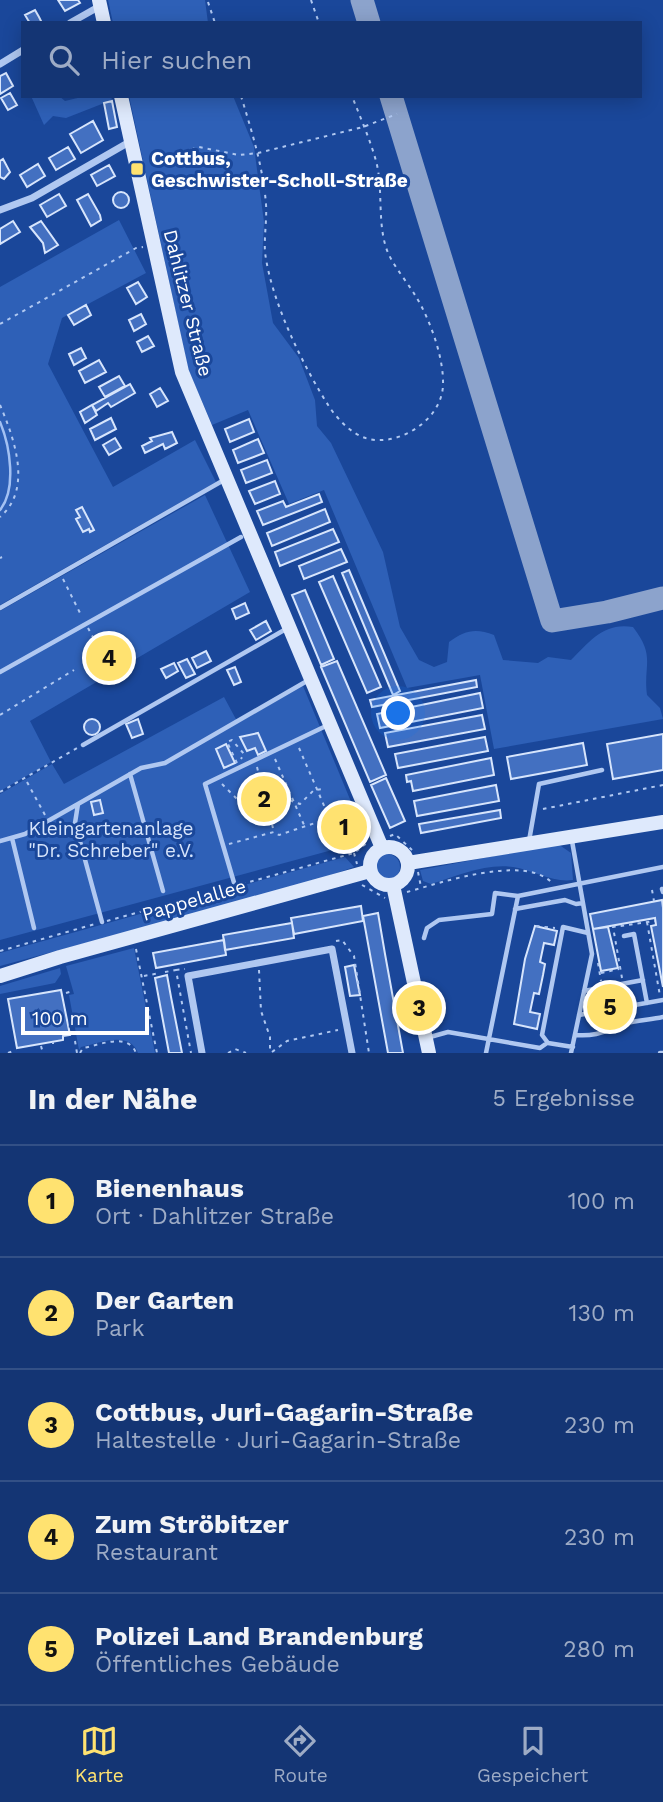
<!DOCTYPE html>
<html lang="de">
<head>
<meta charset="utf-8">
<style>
  :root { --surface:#143574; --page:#1d3d79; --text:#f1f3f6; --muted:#9dabc5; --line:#335086; --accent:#ffe270 }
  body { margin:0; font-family:"Work Sans",sans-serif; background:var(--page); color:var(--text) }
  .scale { position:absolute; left:21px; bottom:18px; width:128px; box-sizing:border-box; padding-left:7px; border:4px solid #fff; border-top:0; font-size:19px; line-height:24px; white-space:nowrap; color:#fff; -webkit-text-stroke:5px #1a479a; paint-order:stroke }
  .you { position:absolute; left:399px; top:714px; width:24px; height:24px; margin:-18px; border:5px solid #fff; border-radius:50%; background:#1a73e8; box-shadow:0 0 0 10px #1a73e833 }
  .badge { display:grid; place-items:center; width:46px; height:46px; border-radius:50%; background:var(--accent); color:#111; font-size:23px; font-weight:700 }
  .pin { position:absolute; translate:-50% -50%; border:4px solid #fff; box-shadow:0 2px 7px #0006 }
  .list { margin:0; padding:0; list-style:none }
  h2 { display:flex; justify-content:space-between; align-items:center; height:91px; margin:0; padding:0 28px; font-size:30px }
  h2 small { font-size:23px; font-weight:400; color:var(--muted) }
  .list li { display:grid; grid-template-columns:46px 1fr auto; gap:21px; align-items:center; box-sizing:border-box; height:112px; padding:0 28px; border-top:2px solid var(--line) }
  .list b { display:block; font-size:26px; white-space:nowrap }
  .list p { margin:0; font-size:23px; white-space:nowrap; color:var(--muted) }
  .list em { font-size:23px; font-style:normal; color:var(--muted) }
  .icon { flex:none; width:38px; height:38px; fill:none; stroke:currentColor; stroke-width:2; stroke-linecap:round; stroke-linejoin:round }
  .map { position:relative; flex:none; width:663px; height:1053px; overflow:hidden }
  .search { position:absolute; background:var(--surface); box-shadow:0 4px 18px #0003; left:21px; right:21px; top:21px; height:77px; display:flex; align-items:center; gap:18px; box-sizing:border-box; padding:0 24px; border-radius:0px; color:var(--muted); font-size:26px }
  .sheet { height:651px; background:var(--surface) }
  nav { display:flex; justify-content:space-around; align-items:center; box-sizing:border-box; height:98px; border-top:2px solid var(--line); background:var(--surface); font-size:19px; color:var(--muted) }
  nav a { display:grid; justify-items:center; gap:4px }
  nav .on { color:var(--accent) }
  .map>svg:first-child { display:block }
  .green { fill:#2e60b7 }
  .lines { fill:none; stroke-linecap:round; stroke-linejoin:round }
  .stream { stroke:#a3c1f3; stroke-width:2.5 }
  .taxiway { stroke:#8ca3cc; stroke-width:23 }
  .building { fill:#4370c1; stroke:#d7e5fc; stroke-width:2 }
  .path { stroke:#b0c8f1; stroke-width:2; stroke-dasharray:3.5 5; stroke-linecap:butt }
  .lane { stroke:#b0c8f1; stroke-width:4.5 }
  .street { stroke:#b0c8f1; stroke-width:7 }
  .secondary { stroke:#dee9fc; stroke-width:14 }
  .poi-dot { fill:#ffe270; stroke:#1a479a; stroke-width:2.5 }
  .labels { text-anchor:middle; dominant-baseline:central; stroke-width:6; stroke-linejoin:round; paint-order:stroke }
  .poi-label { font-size:19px; font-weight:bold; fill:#fff; stroke:#1a479a; text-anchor:start }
  .street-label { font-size:19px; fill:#fff; stroke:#1a479a }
  .park-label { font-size:19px; fill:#d7e5fc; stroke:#1a479a }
</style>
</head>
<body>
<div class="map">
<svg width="663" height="1053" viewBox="0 0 663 1053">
  <rect width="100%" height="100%" fill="#1a479a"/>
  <!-- green -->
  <path class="green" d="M108,0H205L208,23H113Z
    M31,96H59L65,101L86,96H111L112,100L66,118L53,116L44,125Z
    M129,96H233L254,147L264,222L262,263L273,323L299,358L315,400L317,426L331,443L383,552L400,627L419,660L434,667L447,662L449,642C465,630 476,628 494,635L503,660L538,663L548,657L571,660C590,641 604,622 633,627C656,657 643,664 647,695L660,708L663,719L494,749L480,675L407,688L324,490L289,504L248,410L212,425L188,369Z
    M119,220L146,273L62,318L48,364L113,487L195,440L216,482L0,605V287Z
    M205,495L250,592L30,721L51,762L0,791V611Z
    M303,686L364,833L358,843L0,940V794L52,764L64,784L224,697L238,723Z
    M558,844L571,853L573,880C553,883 533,870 513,867C486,863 457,876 431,884L423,881L420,870Z
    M374 867a13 13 0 1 1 26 0a13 13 0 1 1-26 0Z
    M345,857L354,867L305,884L0,966V953Z
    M134,948L155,1053H138C129,1030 100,1043 81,1047L79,1050L69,995L74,994L66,966Z
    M60,968L61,974L55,983L0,994V986Z"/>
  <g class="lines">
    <!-- stream -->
    <path class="stream" d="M0,422C10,446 17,489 0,510"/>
    <!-- taxiway -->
    <path class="taxiway" d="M362,0L369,23
      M391,96L552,621L607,612L663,598"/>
  </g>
  <!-- building -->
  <path class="building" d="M58,0H78L80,3L65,11Z
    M35,10L39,17L42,23H30L28,20L25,15Z
    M6,73L13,86L0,94V76Z
    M10,93L17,105L8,110L1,98Z
    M112,101L117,127L109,129L104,103Z
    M93,121L103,140L81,153L70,134Z
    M68,147L75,159L56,170L49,158Z
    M3,159L10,172L4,179L0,177V161Z
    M38,164L45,176L27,187L20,175Z
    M109,165L115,176L97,186L91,175Z
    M113 200a8 8 0 1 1 16 0a8 8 0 1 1-16 0Z
    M59,194L66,206L47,217L40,205Z
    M88,194L100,215L101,220L91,226L77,200Z
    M13,221L20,232L0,244V229Z
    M41,221L58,245L45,253L43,243L30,227Z
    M138,282L147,297L136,304L127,288Z
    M86,305L91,315L74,325L68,315Z
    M141,314L146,324L134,331L129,320Z
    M148,336L154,346L142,352L137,342Z
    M81,348L86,358L74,365L69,354Z
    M99,360L106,372L85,383L79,371Z
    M119,376L125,386L105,397L99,387Z
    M130,384L135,393L111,407L108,403L96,411L92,405Z
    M160,388L168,401L157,407L150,394Z
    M92,405L97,415L85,423L80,412Z
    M111,418L116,429L95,440L90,429Z
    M249,419L254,432L230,442L225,429Z
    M172,432L177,443L165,449L163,444L145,453L142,446L152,441L150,438Z
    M115,438L121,448L109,455L103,445Z
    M258,439L264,453L238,463L233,450Z
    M267,460L272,473L246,483L241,470Z
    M275,481L280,494L255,504L249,491Z
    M319,494L322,502L263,525L257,511L283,501L286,507Z
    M82,507L94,530L90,532L89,529L83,532L76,519L80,517L76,510Z
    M325,509L330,522L272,546L267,533Z
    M333,529L339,542L280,566L275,552Z
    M341,549L347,562L304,579L299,566Z
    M349,570L400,691L393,695L342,573Z
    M333,576L381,687L367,693L319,582Z
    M305,590L334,659L321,665L292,595Z
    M245,603L249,613L236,619L232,609Z
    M266,621L271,631L256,640L250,630Z
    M114,647L121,660L104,669L96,656Z
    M206,651L211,661L197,668L192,658Z
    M187,659L195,674L186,678L178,663Z
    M337,661L386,775L370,782L321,667Z
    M174,663L178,671L166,678L161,669Z
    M235,667L241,682L234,685L227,670Z
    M476,680L477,687L372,707L370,700Z
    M480,693L483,708L380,728L377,714Z
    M482,715L485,729L388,747L385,733Z
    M138,719L143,734L132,738L126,724Z
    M84 727a8 8 0 1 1 16 0a8 8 0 1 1-16 0Z
    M258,733L266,751L258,755L255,748L247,751L240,737Z
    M663,734V770L613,779L607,744Z
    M485,737L488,751L398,768L395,754Z
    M583,743L587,765L511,779L507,757Z
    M226,744L235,763L224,768L216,749Z
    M491,758L494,775L413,791L411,781L407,782L406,775Z
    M386,778L405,821L390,828L371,785Z
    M496,785L499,801L417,816L414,801Z
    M100,800L103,813L94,815L91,802Z
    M500,810L501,818L421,833L419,824Z
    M662,900L663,908V987L651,926L656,925L655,918L593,929L590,914Z
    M361,906L363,921L294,934L291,918Z
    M378,913L385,954L403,1053H388L363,916Z
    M292,923L294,938L225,950L223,935Z
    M535,926L557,931L554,945L544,943L540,962L545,964L543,975L539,994L534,993L530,1012L540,1014L537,1029L514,1024L525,959Z
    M608,927L618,968L601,971L593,929Z
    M224,940L226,955L156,968L153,953Z
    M354,965L360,995L350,996L345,967Z
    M167,975L171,997L182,1053H169L155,978Z
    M61,990L70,1035L63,1036V1040L17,1048L8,999Z
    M622,994L624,1003L607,1006L606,997Z"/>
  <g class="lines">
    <!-- path -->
    <path class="path" d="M311,0L319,23
      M208,2L215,23
      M241,96C252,132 263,167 266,204C267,220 264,236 265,252C271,301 303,366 330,408C341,423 356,439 376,440C406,442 442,417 443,385C444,358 430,319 415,295C407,282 396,269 389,255C376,227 384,190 376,161C370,139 360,117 352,96
      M183,152L199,147L239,155L258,153L363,127L397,114
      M0,324L136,248L143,247
      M0,405C14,438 33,489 0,517
      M0,558L2,557
      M63,579L82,617
      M88,628L101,652
      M0,715L74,670
      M299,748L329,817
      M275,759L304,825
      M237,763L227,742L232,740L244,754L241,759
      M257,767L274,832
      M27,782L45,815
      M222,784L237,799H255L270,793L300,804L314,790L324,789
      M0,792L79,747
      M543,809L663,785
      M390,836L395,834L412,850
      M229,844L274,832L279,835L351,811
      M354,853L357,864
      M418,872L421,887
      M242,884L354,853L368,842
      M362,885L385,898
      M652,890L654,901
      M407,892C440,883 527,853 553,884
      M107,921L230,887
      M647,922L660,996
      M536,926L555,928
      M336,941L342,940L354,956L369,1053
      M136,949L157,1053
      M0,951L95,924
      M598,963L601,981
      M176,970L185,969
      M259,970L261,1011L270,1037V1053
      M165,972L176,970L191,1053
      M601,973L619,969
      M144,976L160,973
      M622,978L613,927L655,921
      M66,993L73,991
      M75,1041L77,1053
      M53,1042V1044
      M41,1046L43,1053
      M272,1052L287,1041L338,1030
      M8,1053L13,1051
      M80,1053L83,1048C100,1045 128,1032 136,1053
      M228,1053L235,1049L246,1053"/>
    <!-- lane -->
    <path class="lane" d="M0,608L224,480
      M0,672L241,537
      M83,745L286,629
      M130,774L163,891
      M12,838L34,928
      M0,841L25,834L78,804
      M529,841L539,784L602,770
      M235,886L205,784L326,726
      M662,889L663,892
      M515,909L565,900L576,904L583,903
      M102,922L75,823L78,804L141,768L165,763L307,681
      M624,936L634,934L647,1003
      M424,938L427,928L439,920L492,914L495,893L518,896
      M584,991L643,980
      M579,1015L663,1000
      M575,1035C596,1037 605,1031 624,1024C636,1020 650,1020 663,1017
      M430,1037L448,1032L540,1048L547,1043
      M573,1047L548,1043L542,1035L563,927L588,933
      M486,1053L518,896L663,867
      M571,1053L592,954L572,841
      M660,1053H663"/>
    <!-- street -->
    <path class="street" d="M70,23L100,6
      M0,64L23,50
      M0,210L32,198L131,141
      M202,1053L188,976L332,949L352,1053"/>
    <!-- secondary -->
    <path class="secondary" d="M99,0L104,23
      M121,96L182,372L382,848
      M370 866a19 19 0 1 1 38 0a19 19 0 1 1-38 0Z
      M408,863L663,822
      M393,885L429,1053
      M0,976L60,957L370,871"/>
  </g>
  <!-- markers -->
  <rect class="poi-dot" x="130" y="162" width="14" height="14" rx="3.5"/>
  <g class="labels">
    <!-- poi labels -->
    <g class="poi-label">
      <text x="151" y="158">Cottbus,<tspan x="151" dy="22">Geschwister-Scholl-Straße</tspan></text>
    </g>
    <!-- street labels -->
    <g class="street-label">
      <text transform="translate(188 303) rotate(76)">Dahlitzer Straße</text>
      <text transform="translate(194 900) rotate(-16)">Pappelallee</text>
    </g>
    <!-- park labels -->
    <g class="park-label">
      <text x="111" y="828">Kleingartenanlage<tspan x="111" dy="22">"Dr. Schreber" e.V.</tspan></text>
    </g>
  </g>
</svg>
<div class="scale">100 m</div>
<div class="you"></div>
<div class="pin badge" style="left:344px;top:827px">1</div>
<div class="pin badge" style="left:264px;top:799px">2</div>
<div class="pin badge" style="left:419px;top:1008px">3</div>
<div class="pin badge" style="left:109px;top:658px">4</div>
<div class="pin badge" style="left:610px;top:1007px">5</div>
<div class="search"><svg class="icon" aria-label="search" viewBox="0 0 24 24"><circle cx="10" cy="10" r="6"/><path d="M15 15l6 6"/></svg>Hier suchen</div>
</div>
<section class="sheet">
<h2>In der Nähe<small>5 Ergebnisse</small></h2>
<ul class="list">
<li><span class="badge">1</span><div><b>Bienenhaus</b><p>Ort · Dahlitzer Straße</p></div><em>100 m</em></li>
<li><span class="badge">2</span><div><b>Der Garten</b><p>Park</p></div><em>130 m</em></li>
<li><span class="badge">3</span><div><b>Cottbus, Juri-Gagarin-Straße</b><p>Haltestelle · Juri-Gagarin-Straße</p></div><em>230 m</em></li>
<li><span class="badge">4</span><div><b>Zum Ströbitzer</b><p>Restaurant</p></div><em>230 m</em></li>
<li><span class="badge">5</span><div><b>Polizei Land Brandenburg</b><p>Öffentliches Gebäude</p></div><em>280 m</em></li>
</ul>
</section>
<nav>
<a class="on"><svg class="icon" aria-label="map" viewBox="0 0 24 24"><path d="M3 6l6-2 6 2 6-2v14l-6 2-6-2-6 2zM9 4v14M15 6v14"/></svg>Karte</a>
<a><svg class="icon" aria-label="directions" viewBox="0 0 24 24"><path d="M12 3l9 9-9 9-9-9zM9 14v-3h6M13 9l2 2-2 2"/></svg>Route</a>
<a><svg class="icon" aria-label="saved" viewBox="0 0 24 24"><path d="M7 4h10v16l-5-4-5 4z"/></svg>Gespeichert</a>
</nav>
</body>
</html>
